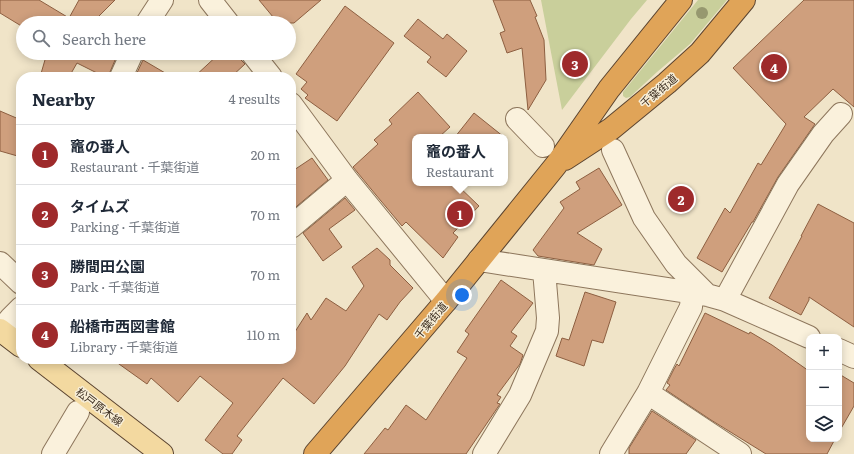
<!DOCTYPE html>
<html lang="en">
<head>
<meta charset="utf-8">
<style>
  :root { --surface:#fff; --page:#f2f2f3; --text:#1f2937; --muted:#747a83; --line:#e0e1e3; --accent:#9e2a2b }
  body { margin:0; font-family:Literata,"Noto Sans JP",serif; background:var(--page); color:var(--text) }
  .controls { position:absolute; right:12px; bottom:12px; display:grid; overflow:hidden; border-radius:8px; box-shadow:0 2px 10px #0003 }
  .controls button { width:36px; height:36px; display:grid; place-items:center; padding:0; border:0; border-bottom:1px solid var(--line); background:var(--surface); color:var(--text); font:20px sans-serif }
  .you { position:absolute; left:462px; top:295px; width:14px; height:14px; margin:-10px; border:3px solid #fff; border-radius:50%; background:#1a73e8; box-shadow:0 0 0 6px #1a73e833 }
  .badge { display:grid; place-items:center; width:26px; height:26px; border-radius:50%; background:var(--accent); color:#fff; font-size:13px; font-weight:700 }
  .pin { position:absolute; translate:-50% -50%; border:2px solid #fff; box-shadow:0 1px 4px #0006 }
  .popup { position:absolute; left:412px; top:134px; width:96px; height:52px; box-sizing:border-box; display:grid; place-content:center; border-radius:8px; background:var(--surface); filter:drop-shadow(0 1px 3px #0005); font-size:13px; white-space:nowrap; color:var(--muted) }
  .popup b { font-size:15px; color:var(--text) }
  .popup::after { content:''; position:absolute; left:50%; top:100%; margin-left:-8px; border:8px solid transparent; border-top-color:var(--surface) }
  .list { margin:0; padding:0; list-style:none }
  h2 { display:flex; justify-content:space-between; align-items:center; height:52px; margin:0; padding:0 16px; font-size:17px }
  h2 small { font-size:13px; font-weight:400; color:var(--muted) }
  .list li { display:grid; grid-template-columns:26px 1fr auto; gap:12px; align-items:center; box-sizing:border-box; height:60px; padding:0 16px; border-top:1px solid var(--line) }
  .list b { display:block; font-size:15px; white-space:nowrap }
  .list p { margin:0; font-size:13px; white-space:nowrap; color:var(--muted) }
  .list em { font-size:13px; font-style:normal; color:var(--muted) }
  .icon { flex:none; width:22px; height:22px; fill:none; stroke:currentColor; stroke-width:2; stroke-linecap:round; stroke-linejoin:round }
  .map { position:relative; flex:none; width:854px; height:454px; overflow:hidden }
  .search { position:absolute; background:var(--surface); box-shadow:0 2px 10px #0003; left:16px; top:16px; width:280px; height:44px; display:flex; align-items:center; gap:10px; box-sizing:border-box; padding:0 14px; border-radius:22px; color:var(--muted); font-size:15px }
  .panel { position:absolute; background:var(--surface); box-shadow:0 2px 10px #0003; left:16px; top:72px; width:280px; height:292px; border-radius:16px }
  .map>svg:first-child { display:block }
  .green { fill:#c9cf9b }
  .building { fill:#cf9f7d; stroke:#8d5f41 }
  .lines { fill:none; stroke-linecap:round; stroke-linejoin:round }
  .minor-casing { stroke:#8d765c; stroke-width:24 }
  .major-casing { stroke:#5b4430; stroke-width:24 }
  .highway-casing { stroke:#5b4430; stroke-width:24 }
  .minor { stroke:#faf1dc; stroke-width:22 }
  .major { stroke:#f3d9a0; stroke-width:22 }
  .highway { stroke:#e0a458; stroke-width:22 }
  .tree { fill:#96986f }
  .labels { text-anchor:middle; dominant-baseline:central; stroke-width:3; stroke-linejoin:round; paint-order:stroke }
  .street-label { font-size:11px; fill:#3d2e20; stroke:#f7eed8 }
</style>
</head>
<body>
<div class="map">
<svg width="854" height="454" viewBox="0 0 854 454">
  <rect width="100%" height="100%" fill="#f0e4c8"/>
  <!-- green -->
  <path class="green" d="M541,0H647L631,19L562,110Z
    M698,0H727L690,44L657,72L630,97L626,98L623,96V92Z"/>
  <!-- building -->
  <path class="building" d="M0,0H39L69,18L79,0H115L97,18L94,23H23V27L0,13Z
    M259,0H321L294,23H278Z
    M493,0H530L537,16L535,17L544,40L546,80L528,110L522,48L507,53L500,33L505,31Z
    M804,0H854V107L833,89L804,117L815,124L778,177L753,222H752L722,272L697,258L725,208L730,213L758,163L761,165L786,124L733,68Z
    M345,6L394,43L337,121L305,98L308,95L301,89L307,82L296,74Z
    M418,19L443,39L447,34L467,51L446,77L427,62L431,57L404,36Z
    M47,53H118L110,72L109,77H105L77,63L69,77H40Z
    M220,53H234L245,64L231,77H194Z
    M143,60L172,77H135Z
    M418,92L450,127L439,137H415V183H455L479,206L453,233L458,237L443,258L406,222L402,226L376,195L353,167L378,144L374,140L392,124L389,120Z
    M0,111L21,120V157L0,151Z
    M474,113L504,137H455Z
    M312,158L328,180L291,211V172Z
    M599,168L622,205L577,233L602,249L594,265L538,256L533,250L564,208L560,202L580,189L576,182Z
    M345,198L355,210L329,229L342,247L323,261L303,233Z
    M818,204L854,223V327L809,297V300L801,315L769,298L802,236H801Z
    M377,248L390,260V265L413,288L400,302L387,320L379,314L345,366L314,404L283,378L237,436L242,440L232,454H223L205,440L233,403L200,376L178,402L151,378L147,384L112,359H291V338L307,313L311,320L326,298L346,311L364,286L352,267Z
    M501,280L533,303L511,332L517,336L510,346L523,355L520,364L497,395L501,397L497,403L500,404L466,454H364L385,428L388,430L406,405L426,420L467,358L457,352L469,334L465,331Z
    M585,292L616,302L603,343L592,340L584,366L556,356L562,338L569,340Z
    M705,313L749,334L750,332L772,345L809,371V439H835L827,454H766L711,420L666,390L670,385L667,383L674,369L677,364L679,366Z
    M839,374L854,383V406L839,432Z
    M652,411L696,440L686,454H629V448Z"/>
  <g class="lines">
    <defs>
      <path id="minor" d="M210,0L228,23
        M147,23L162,0
        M252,53L271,77
        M121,77L132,53
        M291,104L347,180L446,301
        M517,119L543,146
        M613,150L644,218L676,264L707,295
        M291,227L347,180
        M479,260L707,295L725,300L809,337
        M0,263L21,283
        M725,300L788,184L823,134L841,114
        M1,330L11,318L21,308
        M839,350L854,357
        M648,393L740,454
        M53,454L78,412
        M484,454L520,395L547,331L548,318L544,270
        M611,454L648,393L691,307L692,293"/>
      <path id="major" d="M0,330L21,346
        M39,359L162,454"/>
      <path id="highway" d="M565,159L611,129L667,83L700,53L744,0
        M315,454L446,301L556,165L609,89L681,0"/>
    </defs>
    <!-- minor casing -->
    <use href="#minor" class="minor-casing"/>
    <!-- major casing -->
    <use href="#major" class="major-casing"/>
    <!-- highway casing -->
    <use href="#highway" class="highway-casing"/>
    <!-- minor -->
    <use href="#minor" class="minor"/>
    <!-- major -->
    <use href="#major" class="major"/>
    <!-- highway -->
    <use href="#highway" class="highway"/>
  </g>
  <!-- trees -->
  <circle class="tree" cx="702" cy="13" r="6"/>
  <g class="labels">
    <!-- street labels -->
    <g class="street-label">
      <text transform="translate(658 90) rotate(-40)">千葉街道</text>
      <text transform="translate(430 320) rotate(-50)">千葉街道</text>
      <text transform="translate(100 406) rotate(37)">松戸原木線</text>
    </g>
  </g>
</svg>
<div class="controls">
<button>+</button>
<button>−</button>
<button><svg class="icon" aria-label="layers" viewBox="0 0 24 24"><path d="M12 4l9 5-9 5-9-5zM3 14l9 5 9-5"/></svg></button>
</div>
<div class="you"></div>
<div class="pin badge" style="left:460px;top:214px">1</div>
<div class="popup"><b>竈の番人</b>Restaurant</div>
<div class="pin badge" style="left:681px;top:199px">2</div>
<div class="pin badge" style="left:575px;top:64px">3</div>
<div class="pin badge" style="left:774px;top:67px">4</div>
<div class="search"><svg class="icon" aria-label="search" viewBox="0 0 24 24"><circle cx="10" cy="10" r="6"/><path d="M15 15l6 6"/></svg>Search here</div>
<section class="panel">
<h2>Nearby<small>4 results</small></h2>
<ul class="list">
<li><span class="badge">1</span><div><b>竈の番人</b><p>Restaurant · 千葉街道</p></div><em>20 m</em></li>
<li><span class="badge">2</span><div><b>タイムズ</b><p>Parking · 千葉街道</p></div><em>70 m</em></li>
<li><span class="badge">3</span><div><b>勝間田公園</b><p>Park · 千葉街道</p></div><em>70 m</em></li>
<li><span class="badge">4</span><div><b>船橋市西図書館</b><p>Library · 千葉街道</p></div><em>110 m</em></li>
</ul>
</section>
</div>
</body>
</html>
